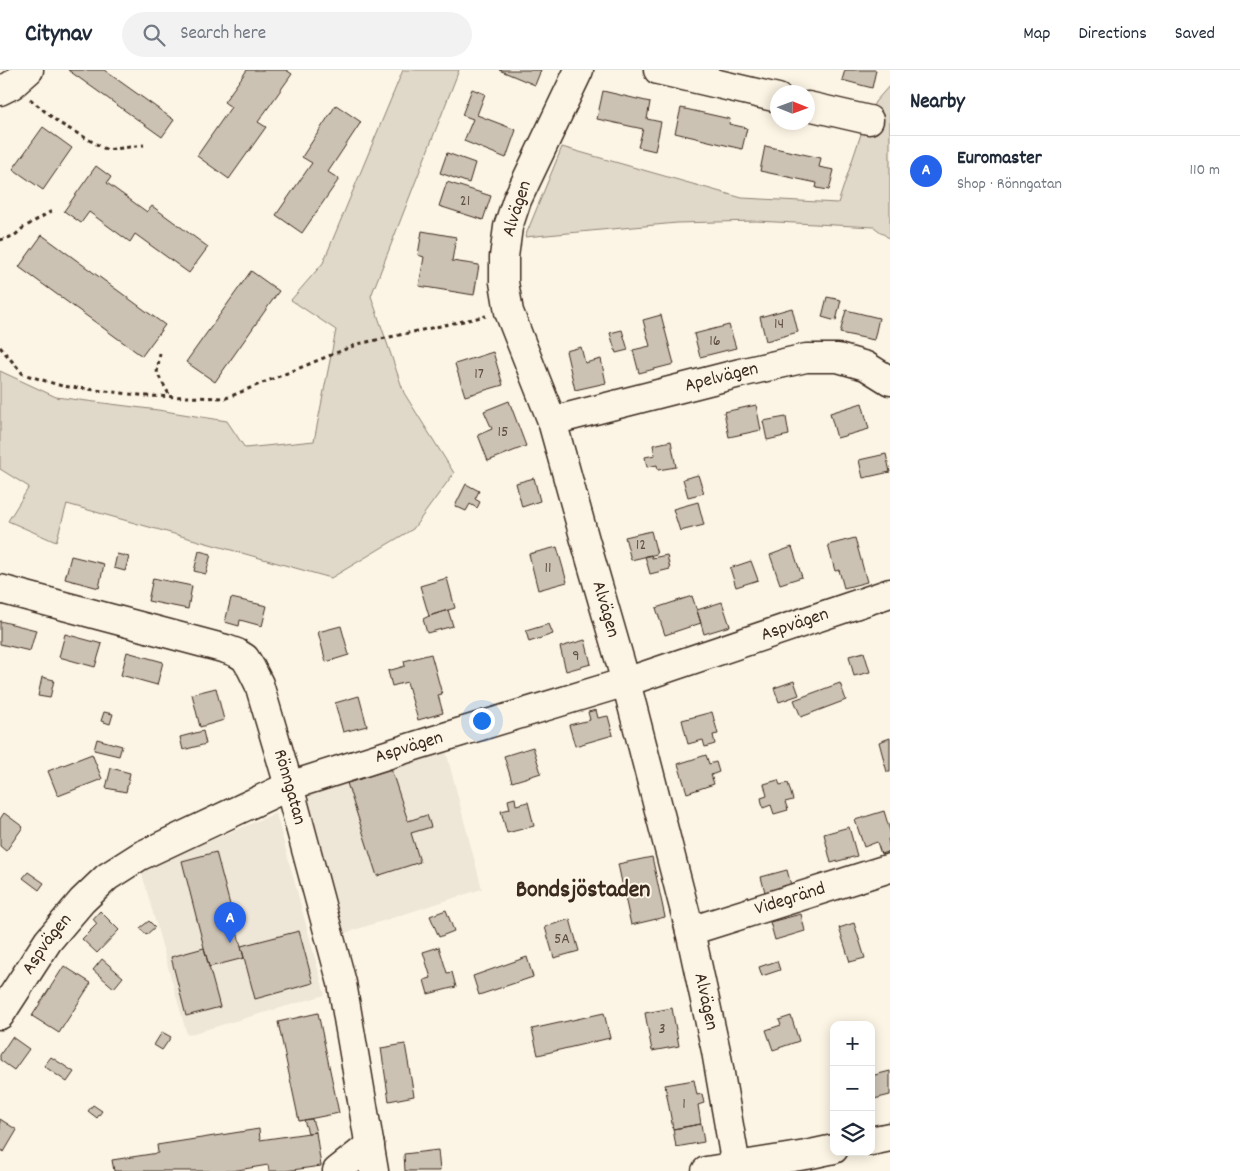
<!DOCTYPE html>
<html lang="en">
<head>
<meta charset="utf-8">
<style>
  :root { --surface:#fff; --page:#f2f2f3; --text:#1f2937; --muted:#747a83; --line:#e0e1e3; --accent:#2563eb }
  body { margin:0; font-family:Dekko,sans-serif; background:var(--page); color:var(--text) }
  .controls { position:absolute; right:15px; bottom:15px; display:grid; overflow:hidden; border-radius:10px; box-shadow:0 2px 12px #0003 }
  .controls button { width:45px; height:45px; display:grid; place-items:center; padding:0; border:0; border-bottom:1px solid var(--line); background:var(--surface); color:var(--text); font:25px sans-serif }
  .compass { position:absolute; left:770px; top:15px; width:45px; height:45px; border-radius:50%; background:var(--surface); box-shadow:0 2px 12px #0003; rotate:91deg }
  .you { position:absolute; left:481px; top:650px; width:18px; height:18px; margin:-12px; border:4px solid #fff; border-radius:50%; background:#1a73e8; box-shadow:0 0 0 8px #1a73e833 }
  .badge { display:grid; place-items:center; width:32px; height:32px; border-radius:50%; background:var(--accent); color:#fff; font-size:16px; font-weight:700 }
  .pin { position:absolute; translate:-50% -41px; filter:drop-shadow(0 1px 2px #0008) }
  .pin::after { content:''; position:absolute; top:26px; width:18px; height:15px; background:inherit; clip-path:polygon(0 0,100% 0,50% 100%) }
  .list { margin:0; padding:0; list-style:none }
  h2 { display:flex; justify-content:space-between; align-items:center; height:65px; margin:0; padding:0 20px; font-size:21px }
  h2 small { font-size:16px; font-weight:400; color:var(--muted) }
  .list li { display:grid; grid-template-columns:32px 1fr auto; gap:15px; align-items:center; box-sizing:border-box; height:70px; padding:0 20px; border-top:1px solid var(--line) }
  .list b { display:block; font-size:19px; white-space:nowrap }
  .list p { margin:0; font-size:16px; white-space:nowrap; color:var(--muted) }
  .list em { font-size:16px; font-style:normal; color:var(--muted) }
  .icon { flex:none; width:28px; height:28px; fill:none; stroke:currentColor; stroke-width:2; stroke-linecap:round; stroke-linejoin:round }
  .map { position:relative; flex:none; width:890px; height:1101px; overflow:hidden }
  header { display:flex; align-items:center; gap:30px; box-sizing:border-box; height:70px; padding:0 25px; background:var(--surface); border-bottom:1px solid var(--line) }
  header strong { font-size:24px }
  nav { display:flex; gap:28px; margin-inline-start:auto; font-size:18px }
  .search { width:350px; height:45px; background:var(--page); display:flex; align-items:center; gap:12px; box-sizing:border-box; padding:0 18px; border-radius:28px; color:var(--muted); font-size:19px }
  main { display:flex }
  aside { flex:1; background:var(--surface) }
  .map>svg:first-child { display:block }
  .built { fill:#eee6d6 }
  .green { fill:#e0d8c8; stroke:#8e8173 }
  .building { fill:#ccc2b3; stroke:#3b2a1e }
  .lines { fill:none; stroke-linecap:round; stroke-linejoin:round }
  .minor-casing { stroke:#3b2a1e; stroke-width:31 }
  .path { stroke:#3b2a1e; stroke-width:3; stroke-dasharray:4 4; stroke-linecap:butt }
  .minor { stroke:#fcf5e5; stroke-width:28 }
  .labels { text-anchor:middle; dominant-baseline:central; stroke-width:4; stroke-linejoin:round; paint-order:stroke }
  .number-label { font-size:16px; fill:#5f5043 }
  .street-label { font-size:19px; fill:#3b2a1e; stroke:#fcf5e5 }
  .district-label { font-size:24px; font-weight:bold; fill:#3b2a1e; stroke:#fcf5e5 }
</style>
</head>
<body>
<header>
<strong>Citynav</strong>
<div class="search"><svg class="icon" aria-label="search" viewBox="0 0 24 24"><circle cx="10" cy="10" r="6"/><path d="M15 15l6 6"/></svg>Search here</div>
<nav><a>Map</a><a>Directions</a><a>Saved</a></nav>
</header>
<main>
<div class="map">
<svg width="890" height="1101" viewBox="0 0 890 1101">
  <rect width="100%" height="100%" fill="#fcf5e5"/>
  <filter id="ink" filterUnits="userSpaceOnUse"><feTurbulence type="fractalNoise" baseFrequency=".02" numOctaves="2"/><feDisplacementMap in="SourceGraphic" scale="10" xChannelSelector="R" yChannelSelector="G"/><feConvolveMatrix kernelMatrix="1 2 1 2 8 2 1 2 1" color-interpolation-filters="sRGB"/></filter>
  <g filter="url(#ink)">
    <!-- built -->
    <path class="built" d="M446,681L482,819L342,864L300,729Z
      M276,743L325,925L187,965L141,800Z"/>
    <!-- green -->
    <path class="green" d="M403,0H459L371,226L404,323L454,403L413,459L331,508L67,434L56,472L8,451L29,417L0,399V301L56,327L158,340L227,351L245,378L314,371L336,260L291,230L323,193Z
      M890,15V169L874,157L756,151L677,153L525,167L562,77L742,128L838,133L862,61L875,32Z"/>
    <!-- building -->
    <path class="building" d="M68,0H104L174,50L162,67Z
      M247,0H286L292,4L258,52L266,57L229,109L197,86L231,37L224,32Z
      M499,0H541L535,15Z
      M845,0H876L872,18L842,10Z
      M472,19L485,24L477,45L516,60L506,88L464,71L473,49L462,45Z
      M603,21L650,32L647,49L661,52L655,81L638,77L643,59L597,49Z
      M336,35L361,52L328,102L339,109L302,163L276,145L312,93L302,87Z
      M681,38L730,49L729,54L747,58L742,79L675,63Z
      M43,57L72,78L43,120L13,99Z
      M765,76L821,88L819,97L834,100L829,120L816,118L817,113L760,101Z
      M447,83L475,93L469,113L440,103Z
      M96,96L111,107L107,113L147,142L152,136L208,177L189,203L135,164L130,172L89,142L81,153L64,141Z
      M447,112L491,126L483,150L439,136Z
      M422,161L456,167L452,191L479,195L474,225L419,216L424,187L418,185Z
      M42,165L165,255L142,286L19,197Z
      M251,201L279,221L215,312L186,292Z
      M827,227L841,230L836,251L822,247Z
      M792,238L798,262L766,271L760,247Z
      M846,240L879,248L874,270L840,263Z
      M661,245L674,294L639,303L633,280L650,276L643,250Z
      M729,255L736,278L700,287L694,264Z
      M622,260L628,280L616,283L610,263Z
      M581,277L585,293L601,289L606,313L575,320L566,281Z
      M493,282L503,315L465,326L455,294Z
      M509,331L526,376L488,391L478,365L492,359L484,341Z
      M862,333L869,359L837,368L830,343Z
      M756,335L761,360L729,367L724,342Z
      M786,347L789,365L767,370L763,351Z
      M671,371L676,397L658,400L657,395L647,397L645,387L655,385L653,375Z
      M886,384L890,402L863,408L859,390Z
      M698,405L704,423L688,427L683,409Z
      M534,408L540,431L522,437L516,413Z
      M466,414L479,421L475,429L480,432L477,438L470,434L466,441L455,436Z
      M698,432L704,455L680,461L673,439Z
      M651,461L657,484L631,490L625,467Z
      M855,468L867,512L844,518L839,500L835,501L828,475Z
      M557,477L567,512L538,520L529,484Z
      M792,477L802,507L780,514L770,485Z
      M199,481L211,484L206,504L194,501Z
      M117,484L129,487L125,501L114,498Z
      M651,485L652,488L667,485L670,499L650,504L645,486Z
      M71,486L104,494L99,518L65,509Z
      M751,491L758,510L736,517L730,498Z
      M153,508L192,516L188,539L148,531Z
      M447,508L455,538L429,546L420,516Z
      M692,526L701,553L665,565L656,538Z
      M231,528L267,536L262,556L240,550L239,556L225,552Z
      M722,532L730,556L704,564L697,540Z
      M448,540L453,556L427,563L423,549L429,546Z
      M0,551L36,560L30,581L0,574Z
      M549,554L553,564L529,572L526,561Z
      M341,556L349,585L326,592L318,562Z
      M65,564L102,574L95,597L59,587Z
      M585,570L591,594L566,601L560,577Z
      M127,582L163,592L157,615L121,605Z
      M864,582L870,602L854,606L849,586Z
      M431,584L442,624L438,625L443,643L418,650L407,612L392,616L388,601L405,596L404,591Z
      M42,607L54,610L50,628L38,626Z
      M794,611L799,625L779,632L774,618Z
      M840,613L846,630L801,647L794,630Z
      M216,618L224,650L200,657L192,624Z
      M359,626L367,656L343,662L335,633Z
      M596,640L598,648L608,646L613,665L575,676L569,655L590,650L588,642Z
      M104,642L113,644L110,654L101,651Z
      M712,642L718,664L713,665L715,674L705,677L703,670L688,674L682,650Z
      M203,661L206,674L183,680L180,667Z
      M890,668V702H887L879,672Z
      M97,669L122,676L119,686L94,680Z
      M533,677L541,703L512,712L504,686Z
      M92,684L102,709L58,726L48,701Z
      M706,685L709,694L716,692L719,702L711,705L714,714L687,723L678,694Z
      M111,698L130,703L126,722L106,718Z
      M391,699L408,751L427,745L431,757L411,763L420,792L377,806L347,713Z
      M778,710L780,715L788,713L793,730L785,732L788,740L774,744L771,735L763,738L761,728L767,726L764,714Z
      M515,728L516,735L528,732L534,756L507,763L501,741L510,739L508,730Z
      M884,741L890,761V769H888L890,781L881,784L877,772L864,777L855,750Z
      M4,743L23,757L6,781L0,776V749Z
      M849,757L857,786L831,793L824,764Z
      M216,782L244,888L209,897L182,791Z
      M652,787L665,847L631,855L618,794Z
      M787,800L791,815L765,822L761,807Z
      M28,802L44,813L39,820L23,808Z
      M446,840L454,861L439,867L430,846Z
      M100,841L119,860L97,883L82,869L97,854L93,849Z
      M801,844L805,861L775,870L770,852Z
      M570,849L579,881L554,888L545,857Z
      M149,851L155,857L146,865L140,858Z
      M854,853L865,888L850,892L839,858Z
      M299,861L313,913L255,929L241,876Z
      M439,877L447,903L452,902L456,917L428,924L424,910L431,908L423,882Z
      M204,878L220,937L186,946L171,887Z
      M527,887L533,907L479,925L473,906Z
      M102,889L123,907L114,918L93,900Z
      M777,891L780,900L762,906L759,897Z
      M64,896L91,913L59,963L32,946Z
      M672,938L679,976L652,981L645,943Z
      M318,943L339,1043L299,1051L278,952Z
      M604,943L610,968L538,985L532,959Z
      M791,946L799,971L773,980L766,960L781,955L779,950Z
      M162,962L171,967L162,980L154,975Z
      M12,967L29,979L14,1000L0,990V985Z
      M405,974L414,1026L389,1031L381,978Z
      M51,987L74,1002L67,1012L44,996Z
      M890,1001V1025L874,1029L871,1019V1006Z
      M694,1010L697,1025L702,1024L704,1033L698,1035L701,1054L673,1059L665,1015Z
      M93,1035L102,1041L97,1048L88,1041Z
      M0,1049L17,1060L4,1082L0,1079Z
      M312,1049L316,1062L308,1063L304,1050Z
      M701,1054L704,1072L676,1077L673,1059Z
      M259,1059L260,1070L316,1062L321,1096L285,1101H269L268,1095L232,1101H114L112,1090L158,1083L157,1075Z
      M438,1080L440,1101H405L404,1084Z"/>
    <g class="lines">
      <defs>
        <g id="minor">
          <path id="s1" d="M579,0L517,130L508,157L504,187V212L509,242L552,351L585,470L626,612L690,861L716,981L736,1096"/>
          <path d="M658,0L778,28"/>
          <path d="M0,21L12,15L29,0"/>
          <path d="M808,36L869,50"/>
          <path id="s2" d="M552,351L740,303L806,288H838L866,296L890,311"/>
          <path id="s3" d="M0,519L226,579L237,583L245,588L251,598L259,614L289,716L342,913L374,1101"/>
          <path id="s4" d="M690,861L890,798"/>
          <path id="s5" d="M0,945L48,871L82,831L107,807L140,786L289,716L418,675L626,612L890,523"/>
          <path d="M871,1071L890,1067"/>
          <path d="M337,1101L370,1075"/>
          <path d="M706,1101L806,1085L834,1079"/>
        </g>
      </defs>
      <!-- minor casing -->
      <use href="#minor" class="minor-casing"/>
      <!-- path -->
      <path class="path" d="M30,29L59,53L107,80L144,75
        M0,170L14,166L23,158L55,139
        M0,277L23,304L62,316L147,326L226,328L358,274L486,246
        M160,283L157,303L170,326"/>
      <!-- minor -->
      <use href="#minor" class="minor"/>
    </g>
  </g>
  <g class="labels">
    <!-- number labels -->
    <g class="number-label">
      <text x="465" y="131">21</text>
      <text x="779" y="254">14</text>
      <text x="715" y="271">16</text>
      <text x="479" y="304">17</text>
      <text x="503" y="362">15</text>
      <text x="641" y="475">12</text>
      <text x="548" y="498">11</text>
      <text x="576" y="586">9</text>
      <text x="562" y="869">5A</text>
      <text x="662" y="959">3</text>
      <text x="684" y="1034">1</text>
    </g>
    <!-- street labels -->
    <g class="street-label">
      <text transform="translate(518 139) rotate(-72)">Alvägen</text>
      <text stroke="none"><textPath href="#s2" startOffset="175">Apelvägen</textPath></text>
      <text stroke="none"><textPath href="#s1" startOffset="571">Alvägen</textPath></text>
      <text stroke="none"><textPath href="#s5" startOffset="910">Aspvägen</textPath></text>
      <text stroke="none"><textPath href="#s5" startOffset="505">Aspvägen</textPath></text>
      <text stroke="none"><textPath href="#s3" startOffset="392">Rönngatan</textPath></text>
      <text stroke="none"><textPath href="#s4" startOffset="105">Videgränd</textPath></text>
      <text stroke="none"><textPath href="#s5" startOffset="85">Aspvägen</textPath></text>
      <text stroke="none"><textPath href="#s1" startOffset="976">Alvägen</textPath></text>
    </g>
    <!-- district labels -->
    <g class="district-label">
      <text x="583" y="821">Bondsjöstaden</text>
    </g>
  </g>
</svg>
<div class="controls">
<button>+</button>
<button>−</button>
<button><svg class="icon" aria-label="layers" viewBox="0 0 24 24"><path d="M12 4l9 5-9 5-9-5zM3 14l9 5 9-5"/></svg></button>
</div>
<svg class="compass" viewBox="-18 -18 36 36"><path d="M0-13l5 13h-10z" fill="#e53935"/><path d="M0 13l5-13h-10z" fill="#747a83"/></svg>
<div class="you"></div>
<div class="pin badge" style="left:230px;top:873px">A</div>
</div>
<aside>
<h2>Nearby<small></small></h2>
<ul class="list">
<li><span class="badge">A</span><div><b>Euromaster</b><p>Shop · Rönngatan</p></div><em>110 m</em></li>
</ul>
</aside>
</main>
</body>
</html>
